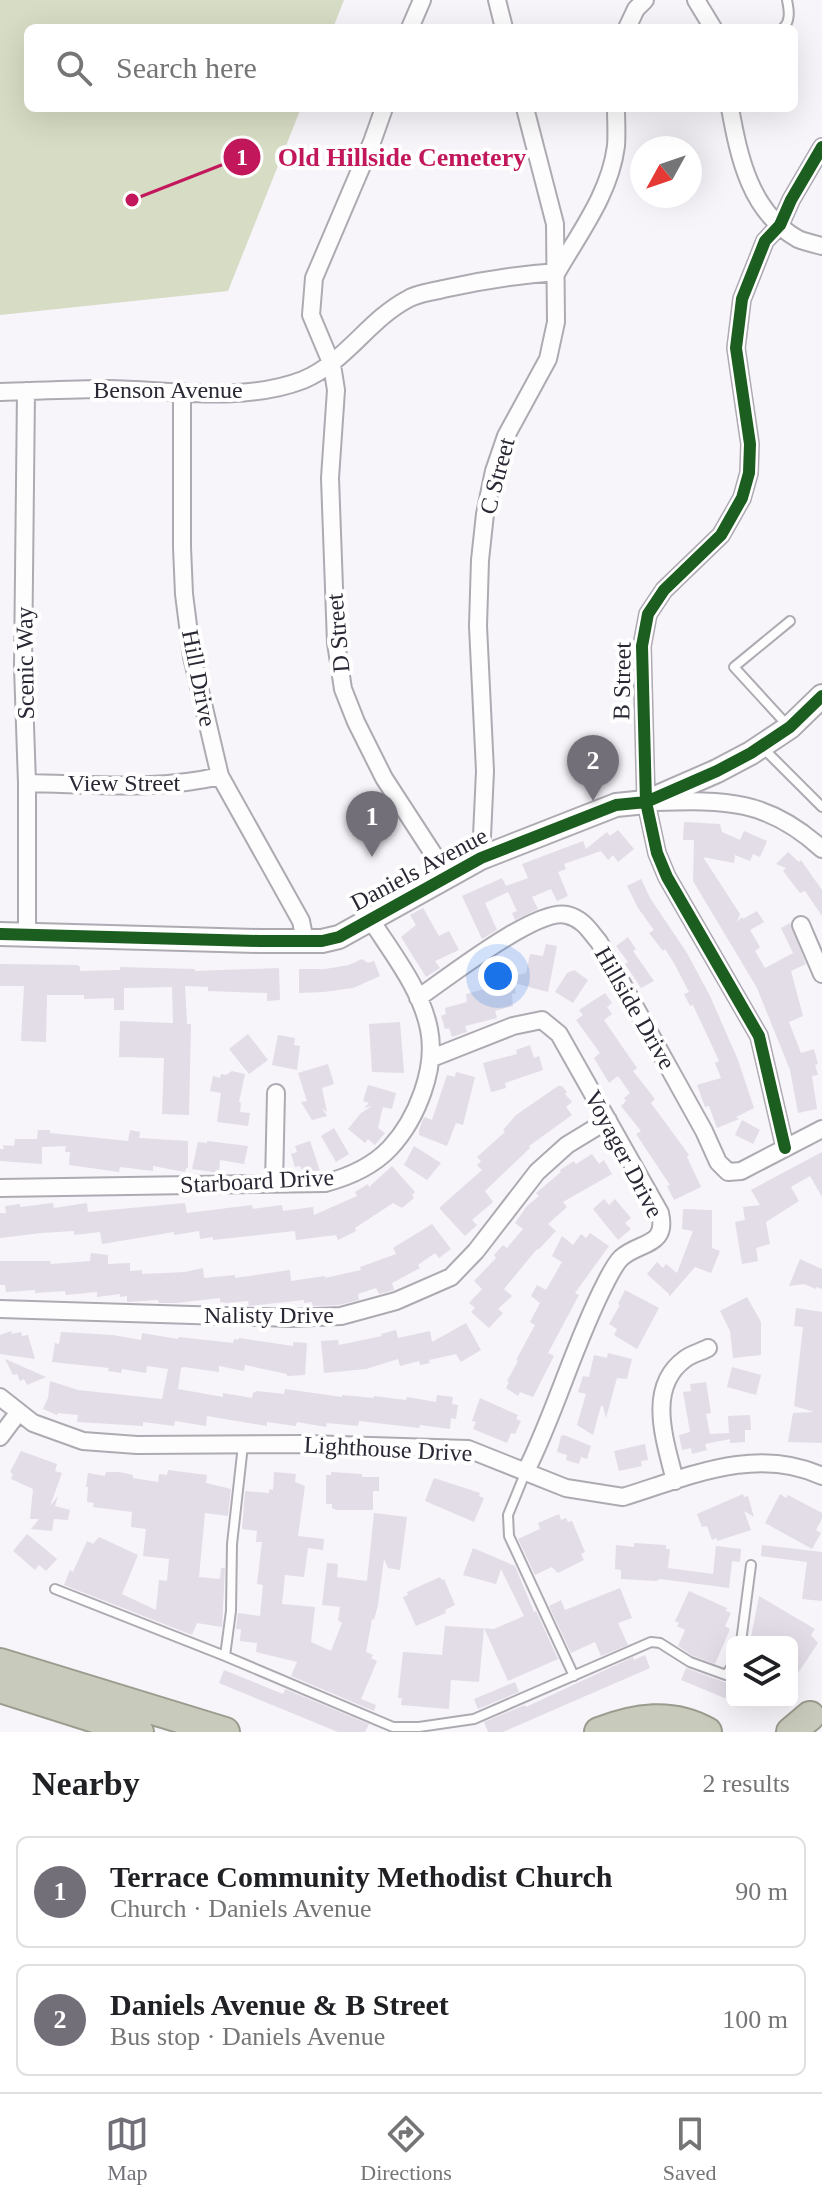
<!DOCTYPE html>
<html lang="en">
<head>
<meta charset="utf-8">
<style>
  :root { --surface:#fff; --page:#f6f6f6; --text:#202124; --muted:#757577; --line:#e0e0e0; --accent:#736f79 }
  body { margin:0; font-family:Georgia,serif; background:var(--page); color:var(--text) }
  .controls { position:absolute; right:24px; bottom:24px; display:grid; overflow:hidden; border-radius:12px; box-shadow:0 8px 32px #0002 }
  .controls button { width:72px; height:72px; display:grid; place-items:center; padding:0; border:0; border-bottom:2px solid var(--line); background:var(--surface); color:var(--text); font:40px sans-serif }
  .compass { position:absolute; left:630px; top:136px; width:72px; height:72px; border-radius:50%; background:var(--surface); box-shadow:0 8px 32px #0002; rotate:230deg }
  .you { position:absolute; left:498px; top:976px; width:28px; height:28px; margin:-20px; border:6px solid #fff; border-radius:50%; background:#1a73e8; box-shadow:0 0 0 12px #1a73e833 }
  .badge { display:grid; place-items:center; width:52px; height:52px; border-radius:50%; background:var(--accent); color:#fff; font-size:26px; font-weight:700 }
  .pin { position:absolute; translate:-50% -66px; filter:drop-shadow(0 2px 4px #0008) }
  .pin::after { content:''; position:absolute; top:42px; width:28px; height:24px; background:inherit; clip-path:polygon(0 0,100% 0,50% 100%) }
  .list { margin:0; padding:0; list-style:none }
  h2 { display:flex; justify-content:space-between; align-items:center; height:104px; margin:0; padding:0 32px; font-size:34px }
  h2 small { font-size:26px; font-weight:400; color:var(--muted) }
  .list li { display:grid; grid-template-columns:52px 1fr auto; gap:24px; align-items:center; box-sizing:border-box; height:112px; margin:0 16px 16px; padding:0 16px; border:2px solid var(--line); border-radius:12px }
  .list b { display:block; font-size:30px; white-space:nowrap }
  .list p { margin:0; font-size:26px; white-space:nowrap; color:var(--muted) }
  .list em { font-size:26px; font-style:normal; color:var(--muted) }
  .icon { flex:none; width:44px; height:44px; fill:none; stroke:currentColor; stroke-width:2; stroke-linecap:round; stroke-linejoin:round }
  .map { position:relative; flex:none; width:822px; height:1732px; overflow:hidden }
  .search { position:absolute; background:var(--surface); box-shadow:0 8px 32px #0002; left:24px; right:24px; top:24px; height:88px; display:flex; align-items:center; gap:20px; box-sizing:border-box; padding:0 28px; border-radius:12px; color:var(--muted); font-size:30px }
  .sheet { height:360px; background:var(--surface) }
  nav { display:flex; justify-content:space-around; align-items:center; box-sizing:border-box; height:112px; border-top:2px solid var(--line); background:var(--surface); font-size:22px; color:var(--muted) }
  nav a { display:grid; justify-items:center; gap:4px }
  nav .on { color:var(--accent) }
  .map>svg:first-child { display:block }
  .green { fill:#d7dcc4 }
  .building { fill:#e2dde7 }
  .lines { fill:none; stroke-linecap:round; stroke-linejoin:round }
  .lane-casing { stroke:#aeaab2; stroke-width:12 }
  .street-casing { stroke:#aeaab2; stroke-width:20 }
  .secondary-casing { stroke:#aeaab2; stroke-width:26 }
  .highway-casing { stroke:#9b9b8e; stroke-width:32 }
  .lane { stroke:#fefdfe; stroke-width:8 }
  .street { stroke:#fefdfe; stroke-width:16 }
  .secondary { stroke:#fefdfe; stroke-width:22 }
  .highway { stroke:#c8cabb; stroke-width:28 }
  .cycleway-casing { stroke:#fff; stroke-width:17 }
  .cycleway { stroke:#1b5e20; stroke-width:12 }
  .labels { text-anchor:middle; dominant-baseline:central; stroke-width:8; stroke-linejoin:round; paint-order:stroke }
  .street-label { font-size:24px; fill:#2c2734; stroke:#fff }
  .leader { fill:none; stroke:#c2185b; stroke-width:3 }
  .callout-dot { fill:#c2185b; stroke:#fff; stroke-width:3 }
  .mark-label { font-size:24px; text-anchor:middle; font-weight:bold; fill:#fff }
  .callout-label { font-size:26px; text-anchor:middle; font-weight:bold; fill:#c2185b; stroke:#fff; stroke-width:8; stroke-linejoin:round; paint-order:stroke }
</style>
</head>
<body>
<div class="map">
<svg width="822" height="1732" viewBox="0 0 822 1732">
  <rect width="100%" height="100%" fill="#f7f4fa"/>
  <!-- green -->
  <path class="green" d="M0,0H344L333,28H28V108H301L228,291L0,315Z"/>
  <!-- building -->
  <path class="building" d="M684,822L720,824L722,832L740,840L744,831L767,841L760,857L753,854L750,861L735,855L734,863L703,857L740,914L737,922L742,917L743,919L757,911L764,922L750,930L760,947L755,951L765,968L793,953L781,928L790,923L806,964L791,971L803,1016L789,1022L801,1053L814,1049L818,1064L815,1065L818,1075L812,1076L817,1109L798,1113L790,1070L757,988L693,881L694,840H683Z
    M618,830L634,849L618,862L613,855L608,860L601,851L564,864L566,869L558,872L568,896L557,901L551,889L532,897L538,909L515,920L512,913L517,911L508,892L485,903L497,930L482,939L462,896L502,878L506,886L528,878L522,864L583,841L586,849L607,832L610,836Z
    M788,852L799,862L801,860L822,890V916L805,891L800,893L783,871L786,868L776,864Z
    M641,879L650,898L687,953L710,996L738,1060L754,1108L736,1117L739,1119L717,1128L709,1106L705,1107L697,1085L721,1078L715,1063L719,1061L693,1005L690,1006L684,994L689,992L674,963L665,949L663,951L649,933L654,930L638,908L627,886Z
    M423,908L439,936L449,931L459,950L435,961L440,968L426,977L401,937L416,925L410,915Z
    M628,937L636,949L633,951L654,981L641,988L625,964L628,962L616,946Z
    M546,944L557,946L548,992L514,983L516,993L512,994L513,1006L495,1011L497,1018L465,1026L467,1032L452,1037L449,1028L445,1029L441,1016L446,1014L445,1008L467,1002L466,994L492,987L491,982L526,973L530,954L543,956Z
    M362,959L368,963L374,961L380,976L353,988L324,992L299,993V969H325L349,965Z
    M0,964L77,965L80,967V971L120,970V967L195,969V971L279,968L280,1000L267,1001V993L208,991V987L185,986L187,1024H191L189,1115L162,1114L164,1058L119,1057L120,1021L173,1023L172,987L124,988V1010H114V998L84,999V995H47L46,1042L21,1041L24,986H0Z
    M574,970L588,980L573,1003L555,992L567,973Z
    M605,993L612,1003L607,1007L612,1014L604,1020L637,1068L633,1071L655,1099L651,1103L689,1155L687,1157L701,1187L674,1200L667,1186L670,1185L636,1134L641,1131L621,1106L626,1101L624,1098L630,1093L618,1076L609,1083L594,1058L600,1053L576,1020L583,1015L579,1010Z
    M400,1022L404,1073L372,1072L369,1024Z
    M248,1034L268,1060L249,1074L229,1049Z
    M278,1035L295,1038L294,1045L300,1046L297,1070L272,1065Z
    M530,1045L534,1058L539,1056L543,1070L505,1083L506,1088L491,1092L483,1063L517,1054L516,1050Z
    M328,1064L334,1084L322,1088L327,1112L322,1108L327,1116L312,1120L301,1102L307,1101L298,1073Z
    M232,1071L245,1074L239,1102L241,1103L240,1112L250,1113L248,1126L217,1122L221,1093L210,1091L213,1076L220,1078L221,1074L226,1075Z
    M456,1072L475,1077L463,1125L456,1123L447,1146L419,1135V1130L424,1117L432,1120L447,1075L455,1077Z
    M368,1085L396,1093L392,1109L383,1107L378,1128L385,1133L375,1145L368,1139L365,1143L348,1129L361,1113L372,1106L364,1108L369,1103L363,1101Z
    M558,1086H562L567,1092L565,1094L572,1102L566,1107L572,1115L529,1146L530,1148L485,1191L493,1202L472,1220L477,1225L465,1236L439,1208L482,1170L477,1165L481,1161L477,1157L505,1132L503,1130L516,1115Z
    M742,1120L760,1130L753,1144L735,1135Z
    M334,1128L349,1154L336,1162L321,1136Z
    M38,1130H50V1133L128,1141L130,1130L140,1132L139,1138L188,1141V1168H186L185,1172L153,1166V1171L120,1167L119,1172L69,1165L70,1152H65L66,1146L42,1147V1164L0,1161V1149H4L3,1145L14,1146L15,1139H37Z
    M207,1141L248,1146L244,1164L220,1160L219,1173L192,1169L198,1142L207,1143Z
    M310,1141L320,1171L303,1172L300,1166L295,1167L291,1154L297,1152L295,1146Z
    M414,1146L441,1163L427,1180L404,1165Z
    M822,1152V1197L810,1176L791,1187L799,1201L766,1222L770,1244L756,1248L758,1261L742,1264L735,1222L745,1220L743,1207L760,1205L751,1190Z
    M592,1154L599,1164L604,1160L612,1174L563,1202L567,1207L548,1224L556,1231L538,1250L537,1249L504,1289L512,1296L498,1309L503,1313L489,1328L471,1312L475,1308L469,1303L482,1289L474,1281L496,1258L494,1255L503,1245L507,1248L523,1229L515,1223L527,1206L539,1196L536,1193L561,1172L560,1170L574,1161L576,1164Z
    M392,1166L415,1192L412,1195L414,1198L402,1208L393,1203L355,1228L356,1231L338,1240L336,1235L296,1240L295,1231L213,1240V1237L200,1239L199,1231L174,1235V1232L102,1244L100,1232L74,1235V1231L41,1233L0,1238V1213H6L5,1206L20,1204V1207L53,1203L54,1208L87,1203L88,1212L185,1203L187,1213L252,1205L253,1209L282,1205L283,1211L313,1207L314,1215L357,1196L355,1192L368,1184L369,1187Z
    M604,1199L609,1205L615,1199L631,1218L625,1223L631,1229L618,1240L593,1209Z
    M683,1209L712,1210V1248L720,1251L711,1273L695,1267L669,1297V1294L647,1274L657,1262L663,1268L666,1264L677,1273L693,1231L682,1229Z
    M432,1224L451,1249L439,1258L435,1253L418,1265L420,1268L392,1283L394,1290L379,1294L376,1288L358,1294L359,1300L339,1305L313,1306L312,1302L304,1303V1300L249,1306L248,1301L227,1303L220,1302V1298L176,1303H159L158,1300L127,1302V1296L120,1297V1294L97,1297V1292L66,1295L65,1291L35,1293V1290L6,1292L5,1285H0V1261H50L51,1264L90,1261L91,1253L108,1255V1264L130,1263V1271L142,1270V1274L185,1272L203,1268L204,1278L235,1275V1278L290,1270L291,1281L325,1276V1278L361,1270L360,1267L396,1254L393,1248Z
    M590,1233L609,1246L575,1293L579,1295L548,1353L554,1356L533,1397L520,1392L518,1396L506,1388L509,1382L507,1381L518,1361L516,1360L535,1325L530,1322L540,1303L531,1296L537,1285L546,1290L562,1262L552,1256L562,1236L573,1245L581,1234L586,1238Z
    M800,1259L822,1269V1289L816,1287V1289L804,1284L789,1286Z
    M625,1290L659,1308L637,1349L614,1335L617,1329L609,1324L620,1305L618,1304Z
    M747,1297L761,1322V1355L733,1358L730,1331L720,1311Z
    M796,1308L822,1312V1443L788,1442L793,1413L814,1412L794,1406L803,1327L794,1326Z
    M466,1323L481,1350L461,1362L456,1354L429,1360L430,1363L420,1365L419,1361L400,1366L398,1359L366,1369L324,1373L321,1341L338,1340L339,1345L382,1336L381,1334L396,1330L398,1338L430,1331L432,1342Z
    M11,1331L12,1334L21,1332L22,1336L28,1335L35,1359L0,1354V1335Z
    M61,1332L113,1335L141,1340L142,1333L178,1339L179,1337L233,1343L234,1339L238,1340L239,1338L293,1346V1342L307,1343L305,1375L287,1376V1374L245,1365L244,1371L219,1366V1372L184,1367L181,1368L178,1389L223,1397V1393L252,1398L253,1393L257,1391L284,1394L285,1389L342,1397V1395L374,1398V1396L406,1400L407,1397L436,1402L437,1395L453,1397L452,1404L458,1405L456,1419L451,1418L450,1429L420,1425L419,1428L359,1421L358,1426L327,1423L326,1427L297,1422L296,1426L267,1422V1426L207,1416L206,1426L175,1421L174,1426L143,1422V1426L77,1422L78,1415L58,1413L57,1415L43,1409L48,1398L50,1381L78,1390L162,1399L168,1369L147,1366L146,1373L122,1369L121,1373L108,1371L109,1368L52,1362L55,1343L59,1344Z
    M608,1353L632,1359L627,1379L617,1378L606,1418L603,1406H601L593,1435L577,1425L586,1394L578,1392L583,1376L589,1377L594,1355L607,1358Z
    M5,1359L28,1369L46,1377L27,1385L24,1379L20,1381L17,1374L13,1375Z
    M732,1367L761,1375L756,1395L727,1387Z
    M706,1382L711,1413L706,1414L710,1434L729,1433L728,1416L750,1415L751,1430H745V1442L730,1443V1439L705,1444L707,1450L692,1454L691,1448L682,1450L679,1435L690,1432L683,1392L691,1391L690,1384Z
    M480,1398L518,1415L516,1419L521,1421L515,1434L511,1433L507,1443L473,1429L476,1422L472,1421Z
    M564,1435L591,1446L587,1459L581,1457L579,1464L566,1460L567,1455L557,1452L561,1436Z
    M645,1444L648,1460L641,1461L642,1466L619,1471L614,1451Z
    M21,1451L57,1464L55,1471L62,1473L50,1506L58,1496L55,1506L70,1510L68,1520L54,1519L52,1531L31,1529L39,1519H30L33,1489L11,1479L13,1474L10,1472Z
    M168,1470L207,1475L206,1483L231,1489L228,1516L205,1513L199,1577L220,1579L221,1568H225L222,1627L197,1623L192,1635L64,1585L70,1570L73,1572L87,1541L93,1544L99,1537L138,1555L122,1594L156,1610L159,1580L167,1581L169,1559L143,1556L146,1529L131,1527L132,1512L93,1507L94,1503L87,1502L88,1487H86L88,1473L105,1476L106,1472H119L133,1475V1478L158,1482L159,1474L167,1475Z
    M274,1472L296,1474L295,1482L305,1486L298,1536L324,1539L323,1550L308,1548L304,1577L285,1575L282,1604L315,1607L311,1642L331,1651L342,1623L338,1620L340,1607L322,1605L327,1563L338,1564L337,1577L367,1581L374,1513L407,1517L400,1570L388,1568L384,1559L378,1605L374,1620L372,1619L366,1652L373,1655L371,1658L377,1661L361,1699L376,1705L374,1711L291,1676L297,1662L256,1652L257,1643L240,1641L241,1629H236L238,1613L260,1616L263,1585L257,1584L262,1542H256L257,1531L242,1529L245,1491L269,1493V1489L273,1490Z
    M331,1472L362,1474V1477H379V1491H373V1510H337L332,1508V1504H326V1475H331Z
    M434,1478L480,1493L479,1496L484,1498L474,1522L425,1501Z
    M743,1494L744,1497L748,1496L754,1517L744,1511L751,1530L717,1541V1538L712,1540L707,1526L702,1527L697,1514Z
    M780,1494L786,1498L788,1495L822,1513V1519L816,1530L821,1533L812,1549L765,1523Z
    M559,1514L561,1520L566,1518L568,1522L572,1521L585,1552L581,1554L584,1560L558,1573L552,1567L535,1575L518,1539L540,1529L538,1523Z
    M27,1534L57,1559L46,1571L39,1565L35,1570L13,1551Z
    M634,1543L666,1545V1549H670L668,1568L713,1574L716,1546L741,1549L740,1562L732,1561L729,1588L660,1579L656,1581L621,1579V1570L615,1569L616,1545L634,1547Z
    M762,1545L822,1552V1601L802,1599L807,1562L761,1556Z
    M473,1548L515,1566L534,1612L536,1611L558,1659L508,1681L484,1628L479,1682L451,1680L449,1709L401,1705L402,1698H398L403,1652L442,1655L445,1626L494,1629L524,1616L501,1569L496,1584L463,1575Z
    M440,1577L442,1580L444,1579L455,1605L445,1610L446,1613L416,1626L403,1597L408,1595L407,1592Z
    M620,1588L632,1618L618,1623L628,1645L601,1656L595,1642L571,1653L549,1606L561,1600L565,1610Z
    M689,1591L727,1608L726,1611L731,1613L725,1626L730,1629L715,1664L693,1656L678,1646L685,1630L677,1626L679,1623L675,1621Z
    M759,1596L815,1629L811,1635L818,1643L792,1682V1642H750Z
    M645,1655L650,1668L503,1732H488L484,1722L525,1705L526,1707L633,1657L634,1660Z
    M686,1668L732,1685V1701L681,1680Z
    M224,1670L283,1694L285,1689L369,1724L365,1732H338L219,1683Z
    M515,1682L519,1692L478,1709L474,1699Z"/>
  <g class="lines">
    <defs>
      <path id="lane" d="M783,28C791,21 789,10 787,0
        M789,727L734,667L790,621
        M762,747L822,807
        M243,1445L232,1544L231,1611L225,1656L393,1727H419L474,1719L651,1642L660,1643L690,1662L726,1675L732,1666
        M526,1471L508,1515L509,1536L574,1676
        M55,1589L225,1656
        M741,1642L751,1565"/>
      <path id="street" d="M497,0L504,28
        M696,0L713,28
        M410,28L422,0
        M627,28L636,9L645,0
        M384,108L372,142L314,278L311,315L332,365L336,390L330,478L336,643L343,689L356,722L384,778L447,875
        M730,108C739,157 750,212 798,239C805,242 814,244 822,246
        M557,272C580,232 610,193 616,146C617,134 616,120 616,108
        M26,391L23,667L27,783V935
        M0,392C36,391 73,389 109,389C171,390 244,403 303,380C346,362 368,320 408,299C418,293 432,292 443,289C483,280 515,275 557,272
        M182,393V547L184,594L192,657L220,776L301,921L305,941
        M27,783C91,784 158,791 220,776
        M655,802C726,800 767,799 822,849
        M481,858L485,771L478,626L480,560L485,514L494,471L506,436L548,359L556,322L555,224L525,108
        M801,925L822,974
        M418,998C446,979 537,907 567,915C583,919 589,930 599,942L704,1131L718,1162L728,1172L741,1171L822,1129
        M432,1058L513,1026L542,1020L559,1034L660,1213C668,1247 640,1241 621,1258C615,1264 609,1276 605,1284C574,1344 556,1411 526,1471
        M785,1148L759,1036L667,877L657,853L646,802L642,646L648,614L664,590L721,535L742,498L749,473L750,444L736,348L742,299L765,241L780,225L791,200L822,147
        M274,1184L276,1093
        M0,1188L325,1183C348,1177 373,1166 390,1148C417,1119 437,1068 429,1029C421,989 392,953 371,920
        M0,1309L291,1318L341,1316L396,1301L451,1277L476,1251L537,1172L567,1145L608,1120
        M0,1397L33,1423L83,1441L137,1445L306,1444L468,1449L566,1488L623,1497C688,1477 756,1445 822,1476
        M0,1437L18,1413
        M675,1481C666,1443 645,1388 685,1359C691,1354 701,1352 708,1348"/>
      <path id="secondary" d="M0,934L259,941H322L339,937L481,858L616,805L646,802L717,771L751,753L790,727L822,696"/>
      <path id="highway" d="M0,1663L225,1732
        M0,1688L139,1732
        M599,1732C635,1718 672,1712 707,1732
        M791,1732L810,1716"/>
    </defs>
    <!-- lane casing -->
    <use href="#lane" class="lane-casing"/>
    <!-- street casing -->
    <use href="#street" class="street-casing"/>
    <!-- secondary casing -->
    <use href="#secondary" class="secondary-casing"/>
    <!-- highway casing -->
    <use href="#highway" class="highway-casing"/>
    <!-- lane -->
    <use href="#lane" class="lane"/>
    <!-- street -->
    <use href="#street" class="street"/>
    <!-- secondary -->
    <use href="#secondary" class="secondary"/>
    <!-- highway -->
    <use href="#highway" class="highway"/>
    <defs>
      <path id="cycleway" d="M0,934L259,941H322L339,937L481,858L616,805L646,802L717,771L751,753L790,727L822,696
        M785,1148L759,1036L667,877L657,853L646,802L642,646L648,614L664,590L721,535L742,498L749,473L750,444L736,348L742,299L765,241L780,225L791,200L822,147"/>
    </defs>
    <!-- cycleway casing -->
    <use href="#cycleway" class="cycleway-casing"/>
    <!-- cycleway -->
    <use href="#cycleway" class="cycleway"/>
  </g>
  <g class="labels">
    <!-- street labels -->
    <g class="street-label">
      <text x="168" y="390">Benson Avenue</text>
      <text transform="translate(497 476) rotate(-75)">C Street</text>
      <text transform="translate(338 633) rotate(-95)">D Street</text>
      <text transform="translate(25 663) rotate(-91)">Scenic Way</text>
      <text transform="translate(199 678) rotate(79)">Hill Drive</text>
      <text transform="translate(622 681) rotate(-89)">B Street</text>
      <text x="124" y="783">View Street</text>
      <text transform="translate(419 869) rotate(-28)">Daniels Avenue</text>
      <text transform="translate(635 1008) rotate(60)">Hillside Drive</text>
      <text transform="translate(624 1154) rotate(62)">Voyager Drive</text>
      <text transform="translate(257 1181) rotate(-3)">Starboard Drive</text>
      <text x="269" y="1315">Nalisty Drive</text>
      <text transform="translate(388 1449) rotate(3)">Lighthouse Drive</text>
    </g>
  </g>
  <!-- callouts -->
  <path class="leader" d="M132 200L242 157"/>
  <g class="callout-dot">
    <circle cx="132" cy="200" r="8"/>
    <circle cx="242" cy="157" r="20"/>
  </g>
  <g class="mark-label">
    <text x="242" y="165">1</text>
  </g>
  <g class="callout-label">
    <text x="402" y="166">Old Hillside Cemetery</text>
  </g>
</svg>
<div class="controls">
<button><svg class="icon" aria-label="layers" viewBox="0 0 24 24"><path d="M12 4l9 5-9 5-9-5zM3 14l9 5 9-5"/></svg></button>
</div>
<svg class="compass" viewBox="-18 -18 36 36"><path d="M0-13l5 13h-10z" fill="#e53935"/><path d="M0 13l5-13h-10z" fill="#757577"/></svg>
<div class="you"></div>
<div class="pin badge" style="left:372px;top:857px">1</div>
<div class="pin badge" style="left:593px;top:801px">2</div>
<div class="search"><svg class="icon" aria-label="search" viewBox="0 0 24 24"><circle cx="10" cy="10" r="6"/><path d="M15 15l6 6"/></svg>Search here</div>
</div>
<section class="sheet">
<h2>Nearby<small>2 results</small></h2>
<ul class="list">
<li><span class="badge">1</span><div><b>Terrace Community Methodist Church</b><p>Church · Daniels Avenue</p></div><em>90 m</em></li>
<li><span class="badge">2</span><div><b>Daniels Avenue &amp; B Street</b><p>Bus stop · Daniels Avenue</p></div><em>100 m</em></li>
</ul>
</section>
<nav>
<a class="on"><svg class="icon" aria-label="map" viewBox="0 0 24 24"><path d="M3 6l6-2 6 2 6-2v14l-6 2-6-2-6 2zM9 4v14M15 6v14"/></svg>Map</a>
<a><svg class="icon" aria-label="directions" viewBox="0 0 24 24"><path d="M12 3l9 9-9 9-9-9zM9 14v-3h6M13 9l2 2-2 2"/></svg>Directions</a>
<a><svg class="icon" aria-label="saved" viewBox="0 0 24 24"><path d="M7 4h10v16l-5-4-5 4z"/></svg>Saved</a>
</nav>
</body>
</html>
